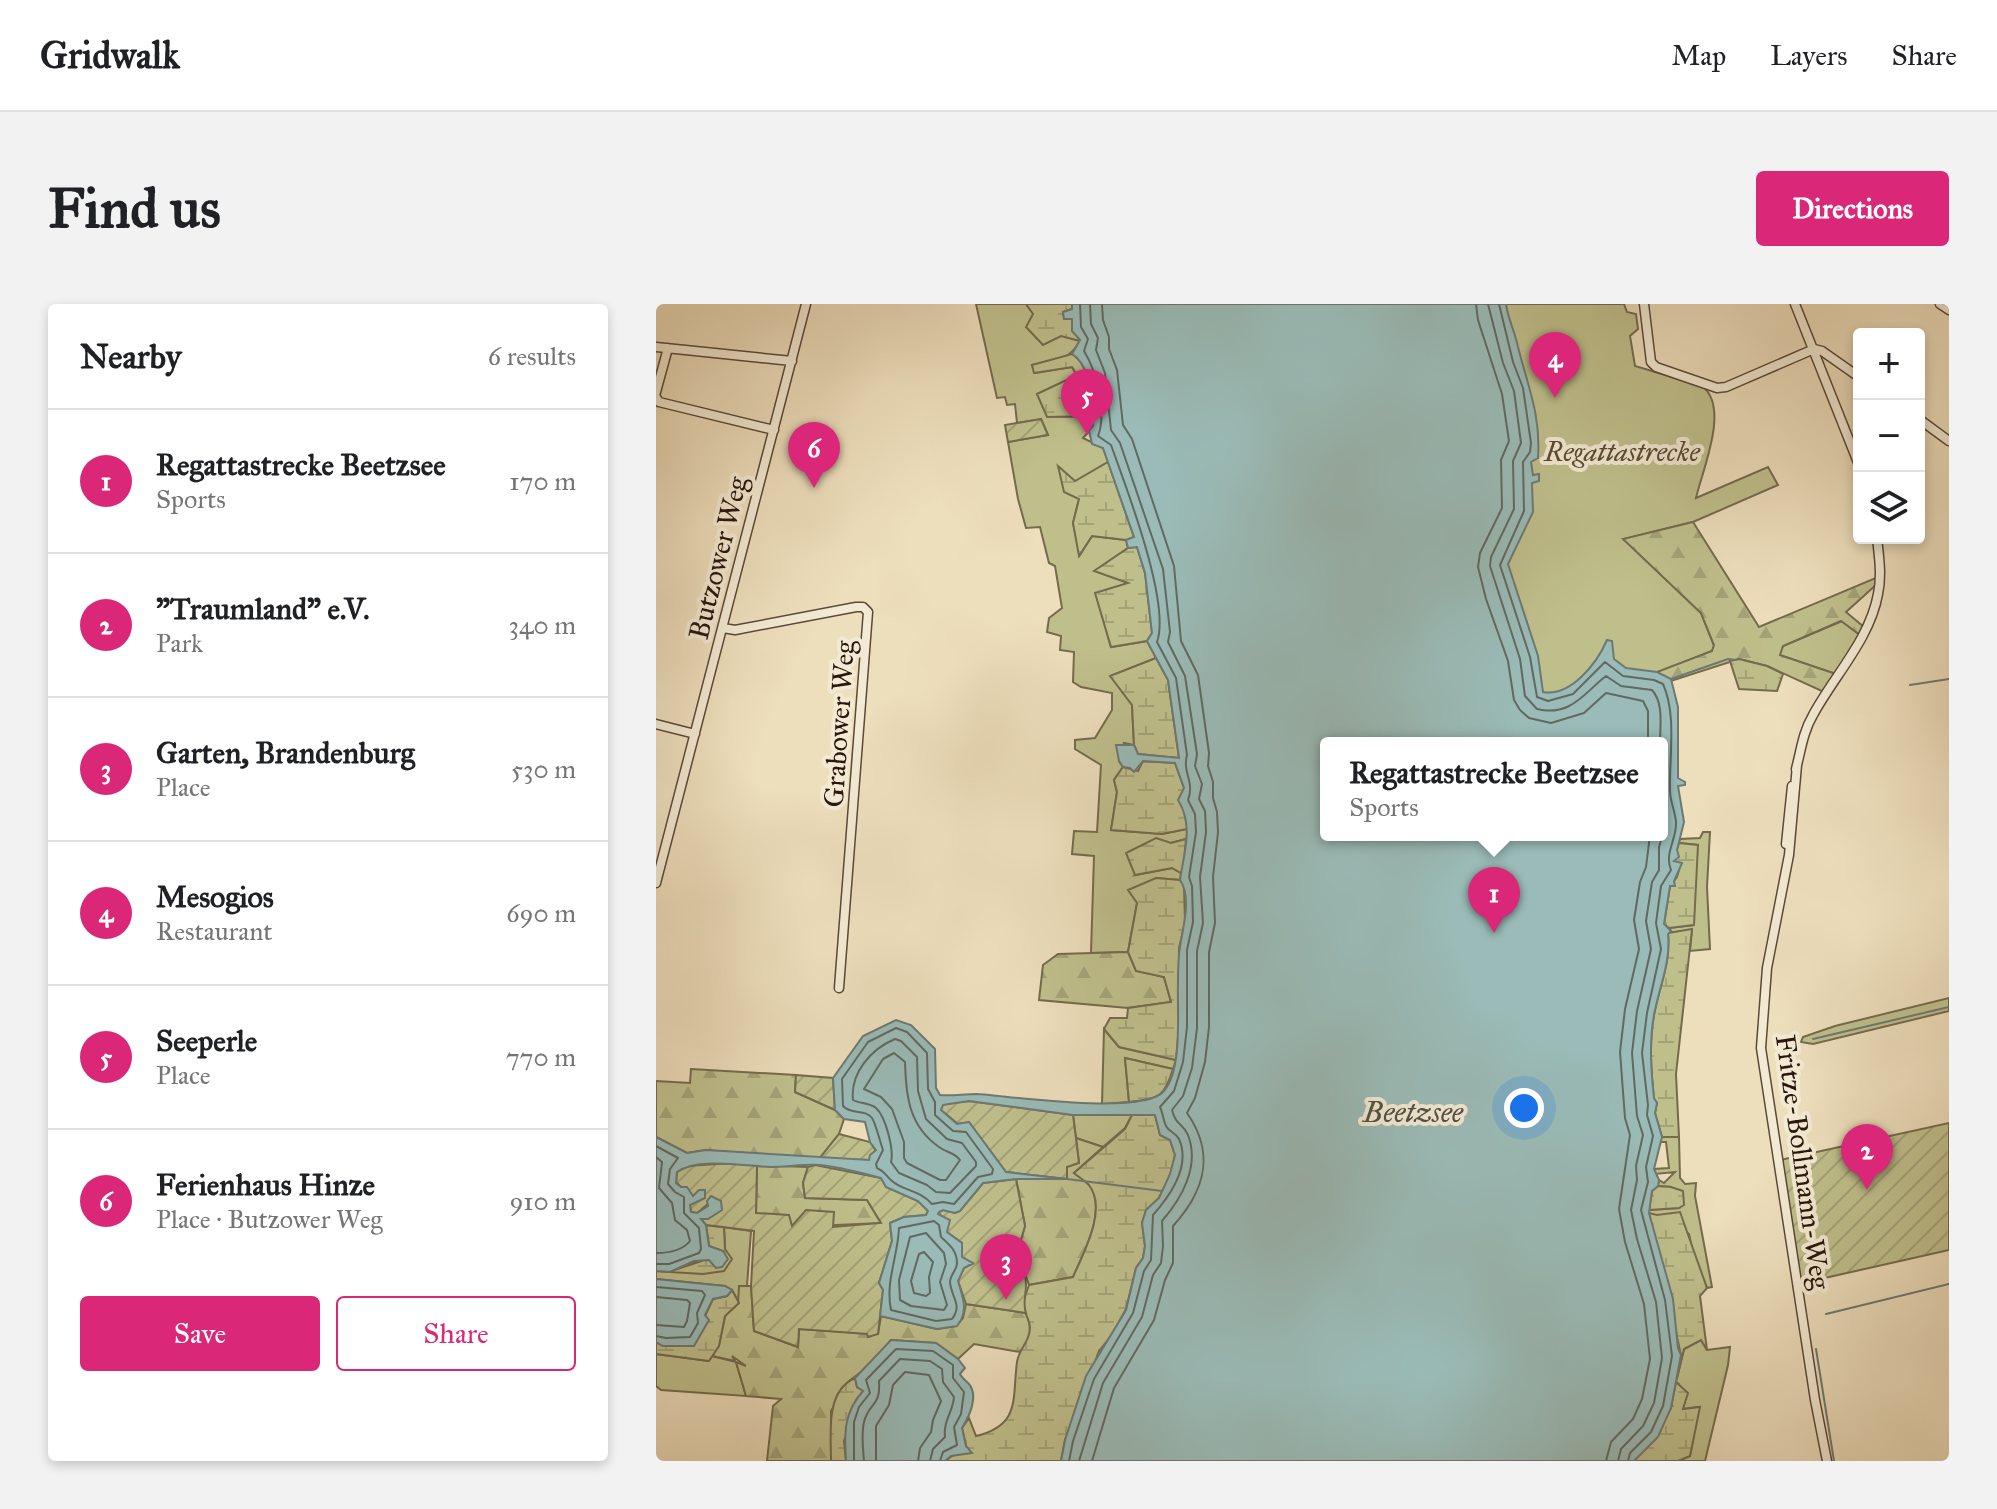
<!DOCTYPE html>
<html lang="en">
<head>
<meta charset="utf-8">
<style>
  :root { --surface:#fff; --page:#f2f2f2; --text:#202124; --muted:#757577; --line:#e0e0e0; --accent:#db2777 }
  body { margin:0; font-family:"IM FELL Great Primer",serif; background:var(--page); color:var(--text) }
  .controls { position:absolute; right:24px; top:24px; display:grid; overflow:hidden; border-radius:8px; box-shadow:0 4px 12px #0003 }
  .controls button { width:72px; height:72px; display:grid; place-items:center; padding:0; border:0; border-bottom:2px solid var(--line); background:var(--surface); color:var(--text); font:40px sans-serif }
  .you { position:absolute; left:868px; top:804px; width:28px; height:28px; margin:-20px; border:6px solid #fff; border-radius:50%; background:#1a73e8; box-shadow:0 0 0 12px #1a73e833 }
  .badge { display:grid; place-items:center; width:52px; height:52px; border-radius:50%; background:var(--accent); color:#fff; font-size:26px; font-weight:700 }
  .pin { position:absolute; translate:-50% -66px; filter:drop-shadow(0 2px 4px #0008) }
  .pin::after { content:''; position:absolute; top:42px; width:28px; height:24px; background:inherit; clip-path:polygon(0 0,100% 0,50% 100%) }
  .popup { position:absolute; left:664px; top:433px; width:348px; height:104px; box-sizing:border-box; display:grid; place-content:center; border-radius:8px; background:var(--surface); filter:drop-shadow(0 2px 6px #0005); font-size:26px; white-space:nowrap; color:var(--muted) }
  .popup b { font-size:30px; color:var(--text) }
  .popup::after { content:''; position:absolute; left:50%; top:100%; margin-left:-16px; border:16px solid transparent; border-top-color:var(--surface) }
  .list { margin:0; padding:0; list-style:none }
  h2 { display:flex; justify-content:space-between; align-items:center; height:104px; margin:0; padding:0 32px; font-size:34px }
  h2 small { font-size:26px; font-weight:400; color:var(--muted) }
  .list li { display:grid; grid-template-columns:52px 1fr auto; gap:24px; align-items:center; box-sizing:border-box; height:144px; padding:0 32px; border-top:2px solid var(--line) }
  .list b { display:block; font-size:30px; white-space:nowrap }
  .list p { margin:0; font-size:26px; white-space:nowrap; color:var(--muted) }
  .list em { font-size:26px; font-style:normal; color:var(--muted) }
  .actions { display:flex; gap:16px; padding:24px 32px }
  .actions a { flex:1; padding:18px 0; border:2px solid var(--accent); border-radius:8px; text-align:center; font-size:28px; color:var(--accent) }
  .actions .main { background:var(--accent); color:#fff }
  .icon { flex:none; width:44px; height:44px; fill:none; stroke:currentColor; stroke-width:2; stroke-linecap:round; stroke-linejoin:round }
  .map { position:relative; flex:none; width:1293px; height:1157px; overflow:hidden; border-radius:8px }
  header { display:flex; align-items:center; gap:48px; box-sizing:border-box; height:112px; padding:0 40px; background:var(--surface); border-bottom:2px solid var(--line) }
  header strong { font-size:38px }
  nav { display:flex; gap:44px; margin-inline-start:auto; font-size:28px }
  .intro { display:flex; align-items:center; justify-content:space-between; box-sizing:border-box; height:192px; padding:0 48px }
  h1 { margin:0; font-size:56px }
  .button { padding:20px 36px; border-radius:8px; background:var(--accent); color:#fff; font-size:28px; font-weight:700 }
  main { display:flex; gap:48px; padding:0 48px }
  aside { flex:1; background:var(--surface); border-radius:8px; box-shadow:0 4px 12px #0003 }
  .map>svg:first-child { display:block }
  .green { fill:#bfbf8c; stroke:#746b4d; stroke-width:2 }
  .forest { fill:url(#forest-firs); stroke:#746b4d; stroke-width:2 }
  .wetland { fill:url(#wetland-marsh); stroke:#746b4d; stroke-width:2 }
  .garden { fill:url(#garden-furrows); stroke:#746b4d; stroke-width:2 }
  .water { fill:#9abbb7; stroke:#6d7973; stroke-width:2; fill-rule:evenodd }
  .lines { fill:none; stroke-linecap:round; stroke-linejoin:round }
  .shore { stroke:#626962; stroke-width:2 }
  .stream { stroke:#6d7973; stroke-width:2 }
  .street-casing { stroke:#5b493a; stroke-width:11 }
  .street { stroke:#f3ead3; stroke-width:8 }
  .labels { text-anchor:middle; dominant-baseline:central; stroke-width:8; stroke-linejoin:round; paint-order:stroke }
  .park-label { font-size:28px; font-style:italic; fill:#574934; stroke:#f3ead3 }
  .street-label { font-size:28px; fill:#2a170e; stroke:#f3ead3 }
  .water-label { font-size:30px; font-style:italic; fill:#515049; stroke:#f3ead3 }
</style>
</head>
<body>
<header>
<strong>Gridwalk</strong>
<nav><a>Map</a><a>Layers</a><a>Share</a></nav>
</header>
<div class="intro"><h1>Find us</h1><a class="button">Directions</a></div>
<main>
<aside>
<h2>Nearby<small>6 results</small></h2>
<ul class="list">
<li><span class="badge">1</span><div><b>Regattastrecke Beetzsee</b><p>Sports</p></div><em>170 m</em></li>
<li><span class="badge">2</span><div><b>&quot;Traumland&quot; e.V.</b><p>Park</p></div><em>340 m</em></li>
<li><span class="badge">3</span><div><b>Garten, Brandenburg</b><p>Place</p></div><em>530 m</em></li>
<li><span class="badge">4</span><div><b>Mesogios</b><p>Restaurant</p></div><em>690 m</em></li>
<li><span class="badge">5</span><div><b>Seeperle</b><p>Place</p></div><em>770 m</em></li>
<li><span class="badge">6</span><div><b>Ferienhaus Hinze</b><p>Place · Butzower Weg</p></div><em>910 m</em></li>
</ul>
<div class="actions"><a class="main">Save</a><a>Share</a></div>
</aside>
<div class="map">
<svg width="1293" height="1157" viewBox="0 0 1293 1157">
  <defs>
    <pattern id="forest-firs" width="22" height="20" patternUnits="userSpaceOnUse" patternTransform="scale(2)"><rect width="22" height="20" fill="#bfbf8c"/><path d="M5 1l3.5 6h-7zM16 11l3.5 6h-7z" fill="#a4a378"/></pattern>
    <pattern id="wetland-marsh" width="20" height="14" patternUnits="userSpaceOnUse" patternTransform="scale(2)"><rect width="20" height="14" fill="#bfbf8c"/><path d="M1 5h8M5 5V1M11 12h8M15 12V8" fill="none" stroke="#a4a378"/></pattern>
    <pattern id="garden-furrows" width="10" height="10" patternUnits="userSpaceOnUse" patternTransform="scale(2)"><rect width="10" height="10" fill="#bfbf8c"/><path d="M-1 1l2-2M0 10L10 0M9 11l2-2" fill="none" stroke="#a4a378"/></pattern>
  </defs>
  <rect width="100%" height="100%" fill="#eddebc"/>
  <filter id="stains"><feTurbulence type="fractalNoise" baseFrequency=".0025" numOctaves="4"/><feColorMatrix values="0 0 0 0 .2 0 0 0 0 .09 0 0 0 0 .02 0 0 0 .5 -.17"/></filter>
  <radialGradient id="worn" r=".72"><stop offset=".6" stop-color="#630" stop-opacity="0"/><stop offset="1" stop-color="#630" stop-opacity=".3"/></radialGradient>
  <!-- green -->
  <path class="green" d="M320,0H370C383,19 402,31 424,37C412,58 399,56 376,61L379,69L416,63L421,72L381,90L392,113L437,112V123L427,134L447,144L452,158L419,178L403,163L423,195L417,219L424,251L436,232L470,236L472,244L439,267L473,279L440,290L455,343L491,337L500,354L455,372L476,401L478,441L468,439L463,457L467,463L458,476L461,488L455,526L506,530L531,525L533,527L530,535L515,539L479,571L516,564L525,569L524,576L500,574L481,599L472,648L435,649L438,552L416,550L418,527L441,528L445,461L419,445V436L439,434L456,406V389L425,383L417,378L418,348L404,346L405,332L391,328L393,314L406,304L399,262L393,259L384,223L370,224L362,195L352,138L392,131L385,115L361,119L359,100L351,101L349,93L341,94Z
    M663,0H968L971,8L980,10L982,25L974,32L979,62L1046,82C1074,103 1047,164 1040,194L1112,163L1122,181L1037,218L968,235L1045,309L1058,342L1056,347L1002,369L725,439Z
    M1186,317L1204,331L1180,370L1123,351L1127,342Z
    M1047,528H1054L1051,583L1054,645L1034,647L1036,626L1012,629L1015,627L1013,624L1037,621L1041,541L1023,539L1024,535L1044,534Z
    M1293,694V707L1157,740L1145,738L1147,733L1179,722Z
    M448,725L463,743L520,756L517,765L469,754L473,798L446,800Z
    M417,811H476L469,824L447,843L420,834Z
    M1006,833H1023L1024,874L1029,880L1040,879L1039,892L1056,983L1051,984L1037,949L1033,930L993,909V906L1023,904L1015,883L1002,882L1003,876L1008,879L1019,868L999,870L998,865L1013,864L1010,838H1004Z
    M68,923L95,927L91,982H83V999L76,986L69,982L0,975V967L14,968L69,945Z
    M1045,1036L1051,1046L1074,1043L1072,1061L1049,1157H1022L1034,1152L1043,1103L1026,1105L1023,1080L1020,1078L1028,1045Z
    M0,1050L52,1057L56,1052L80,1058L90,1092L5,1086L0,1082Z"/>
  <!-- forest -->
  <path class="forest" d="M1037,218L1103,323L1222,273L1221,280L1190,308L1208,323L1204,331L1185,317L1127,342L1124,351L1180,370L1168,388L1111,362L1083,355L1015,377L1001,368L1056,347L1058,341L1045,309L967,235Z
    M472,648L480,667L508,673L515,698L472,704L383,696L387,661L402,650Z
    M35,765L140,771L139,788L179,806L188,815L183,830L163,855L50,846L31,849L0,833V777L34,779Z
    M420,834L447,843L418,869C423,873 430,877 433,881C452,905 427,950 417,973L373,981L368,967L357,964L369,922L360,875H411V863L423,858Z
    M101,861L152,863L147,879L149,894L211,896L225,919L136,923L100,909Z
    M83,982H95L98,1027L142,1043L143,1025L222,1030L225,1012L281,1025L300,1022L307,1014L310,1000L370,1009C377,1025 374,1035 364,1048L318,1040L302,1055L280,1039L235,1036L214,1061L192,1078L175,1107V1157H111L117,1102L125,1095L90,1092L80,1058L90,1062L76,1052L79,1057L56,1052L63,1041L69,1012L82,999Z"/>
  <!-- wetland -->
  <path class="wetland" d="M370,0H416V5L407,8L408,15L417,14L424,37L405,32L387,41L370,23L377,10Z
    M416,50C435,62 434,92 437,112L391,113L381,90L421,71L416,63L378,69L376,61Z
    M452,158L478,233L470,236L436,232L423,252L417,219L423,195L408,188L402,162L419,177Z
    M481,243L489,269L496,329L491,337L455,343L439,289L472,279L438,267L472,244Z
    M500,354L512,376L523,454L482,450L478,441L476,401L454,372Z
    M1083,355L1111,362L1127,370L1121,387L1083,385L1074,357Z
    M487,457L519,459L528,484L531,525L506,530L455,526L461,488L458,476L467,463L482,467Z
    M500,534L515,539L530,535L527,567L525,569L516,564L479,571L470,549Z
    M1023,539L1042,541L1038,621L1013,624L1008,620L1014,582L1021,573L1025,559L1017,558Z
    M500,574L524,576L528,582L529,619L523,644V722L520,756L463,743L448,725L454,714H471L472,704L515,698L508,673L480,667L472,648L481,599L472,586Z
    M1036,625L1020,770L1023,833H1006L999,809L1001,799L998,795C995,766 993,740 998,711C1003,683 1015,659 1012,629Z
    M469,754L517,765C508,795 502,794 473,798Z
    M476,811H499L504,831L514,836L519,851L515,870L503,894L490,906L486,919L489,942L487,954L480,964L470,1005L456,1031L443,1047L409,1136L405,1157H289L310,1142L306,1124L313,1114L320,1132C365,1121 356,1095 361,1058C363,1044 374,1038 374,1024C374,1015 367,1008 367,1000C368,994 371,987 373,981L417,973C427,950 452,905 433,881C429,877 423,873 418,869L469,825Z
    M1002,882L1015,883L1027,887L1028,901L1023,904L993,906L996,887Z
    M1024,908L1051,984L1044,992L1051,1046L1045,1036L1028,1045L1021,1074L1025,1051L993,909L1001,911Z
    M50,921L68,923L69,945L76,955L68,967L47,970L14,968C32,960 51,958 67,947L53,942Z
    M76,986L83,999L69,1012L63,1042L53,1057L0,1050V1038L7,1042L49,1012L57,995L71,992Z
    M199,1074L201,1083L208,1087L188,1137L190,1157H175C175,1130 169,1087 199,1074Z
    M1020,1078L1032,1089L1027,1105L1044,1103L1034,1152L1022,1157H978L1015,1104Z"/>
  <!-- garden -->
  <path class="garden" d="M385,115L392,131L352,138L349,121Z
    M140,771L177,774L179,806L139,788Z
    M313,797L417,811L423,859L411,863V875L350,868L313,818L302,820L285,806L287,800Z
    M1293,819V946L1151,978L1144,977L1124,856Z
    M183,830L214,838L220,847L214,856L163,855Z
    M77,859L101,861L100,909L133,911L136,922L150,906L178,908L177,923L225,919L211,896L149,894L147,879L152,863L159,861L225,874L230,883L262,897L272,907L270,911L248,913L234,919L236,937L223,979L227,986L222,1030L212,1033L211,1030L143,1025L142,1043L98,1027L95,982L98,927L50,921L44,914H50L53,899L41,909L35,908L34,901L39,897L20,878L21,868L30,862Z
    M360,875L369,922L357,963L368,967C374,985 365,995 370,1009L310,1000L302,977L308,964L316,960L306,953V939L291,928L283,908L287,906L299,909L304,907L327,879Z"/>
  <!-- water -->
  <path class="water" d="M416,0H850C852,15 859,28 862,43C872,83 885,111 882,154L875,158L877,171L883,170V177L876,179L877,208L852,260L882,352L887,388C915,393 941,359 951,336L956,337L958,355L970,364L1001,368L1015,375L1022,403V474L1029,478V481L1022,482L1028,518L1021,546L1023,553L1018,557L1026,559L1018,577L1019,582H1014L1008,620L1015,627L1012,630C1015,659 1003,683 998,711C993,740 995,766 998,794L1001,799L999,809L1006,833L998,865L1003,876L1002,882L996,887L993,909L1017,995L1022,1044L1025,1051L1015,1104L1002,1133L978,1157H405L409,1136L430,1072L470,1006L480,964L487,954L489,942L486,919L490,906L503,894L514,870L519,851L514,836L504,831L499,811H417L313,797L287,801L285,806L301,820L313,818L350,868L411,875H360L327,879L304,907L299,909L287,906L283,908L282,910L294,916L291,928L306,939V953L317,959L308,964L302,977C307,994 313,1007 301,1022L281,1025L224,1012L227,986L223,979L236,937L234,919L248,913L270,911L272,907L262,897L230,883L225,874C205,869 185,863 164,861C148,860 130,863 114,863C89,862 42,853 21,868L20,879L25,883H31L37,892L43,886H49V894L34,901L35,908L41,909L52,902L51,897L55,892L65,897L66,906L52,915H45L50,921L53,942L67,947L72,955L66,963L60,964L53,956L38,957L14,968L0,967V833L31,849L50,846L213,856L214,851L220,846L214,838L209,818L188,815L179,806L177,774L207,732L240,716L255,721L279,745L280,784L284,791C296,792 308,790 321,790C355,792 487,812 508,787C527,765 521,706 522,679C522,667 522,654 524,642C527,623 536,593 524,576C528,548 538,522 522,496L528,484L519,459L487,457L478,468L474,464L467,463L463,457L460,441H478L482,450L523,454L512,376L491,337L496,329L489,269L481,243L472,244L470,236L478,233L447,144L436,140L433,127L437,122C437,101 436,62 416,50L424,36L416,27V15H408L407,8L416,5ZM670,439H1006V531H670Z
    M0,975L69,982L76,986L71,992L57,995L49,1011L53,1016L38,1042H7L0,1038Z
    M235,1036L280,1039L302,1055L309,1064L304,1070C306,1074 310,1077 313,1080C323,1092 313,1113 306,1124L310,1142L316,1149L295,1152L289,1157H190C188,1129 188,1108 207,1087L201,1083L199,1074Z"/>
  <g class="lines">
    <!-- shore -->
    <path class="shore" d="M820,0L822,16L846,90L853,137L845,156L846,204L824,249L822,263L830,295L852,357L858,396L864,406L873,414L895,419L928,409L950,389L987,397L992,407V439
      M832,0L847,59L858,87L865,139L857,157L858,205L835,253L834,262L864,355L869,392L881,405C915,413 928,389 950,372L965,382L996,386C1008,399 1004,422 1004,439
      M843,0L857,58L867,84L875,139L874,148L867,158L868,207L844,261L874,353L881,393L892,397L917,390L949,358L967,372L998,376L1007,380C1021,411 1013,453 1014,487C1014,497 1019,507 1020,518C1021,535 1008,549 1015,566L1005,582L1000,619L1005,645L991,709L986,749L992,801L991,811L997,832L990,863L992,878L985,906L1009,996L1016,1052L1007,1102L995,1128L974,1149L972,1157
      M240,724L251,728L271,749L272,785L279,798V811L297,827L310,828L337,865L336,870L322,873L298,900L287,898L276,900C262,885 247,887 236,877C229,871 230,868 221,864L220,860L227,846C224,838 220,820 216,814C210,805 195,811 187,802L186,775L212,738Z
      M239,735L245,737L261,753L262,787L270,815L291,835L306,839L320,858V862L294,889L280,888L271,881L243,869L235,858C238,846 230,813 220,804C213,798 204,800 197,796C194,769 215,745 239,735Z
      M238,749L249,758C250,793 253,822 283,843C291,849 298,848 304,856L290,876H284L251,859L248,854V838L236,805L225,793L208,785L227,755Z
      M0,842L22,854L14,865L12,880L19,888L28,893V909L43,924L45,945L43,949L13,960H0
      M0,853L6,858L3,884L16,899L19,916L31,926L34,937C26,947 12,949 0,949
      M278,917L283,921L285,933C294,941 301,947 301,959C301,966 294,971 294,978C295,993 307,1001 296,1015L280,1017L235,1006C229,978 242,952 243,924Z
      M270,929L288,949L290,960L284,978L291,1001L288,1006L255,1002L244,996L243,976L254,933Z
      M268,948L277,958L273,973L274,989L270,992L258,989L255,977L263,950Z
      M0,983L46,987L49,991L41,1009L42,1019L34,1033L10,1034L0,1032
      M0,993L31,996L34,999L31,1017L28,1023L0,1021
      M198,1157V1118L203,1103L214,1089L210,1076L240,1045L277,1047L297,1061V1074L308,1088L305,1110L298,1123L301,1141L287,1148L284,1157
      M208,1157C207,1144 205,1131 208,1118C213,1098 225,1103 223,1077L244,1055L274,1057L286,1065L287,1078L298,1093C297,1108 287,1117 289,1133L277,1145L274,1157
      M220,1157V1122L233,1101L237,1081L249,1068L273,1071L285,1097L277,1116L275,1128L264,1144L262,1157
      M413,1157L417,1137L438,1075L477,1009L488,967L495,956L497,911C514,892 535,862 523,835C519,828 513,828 510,822C507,816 507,809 504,803L518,787L527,758L531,723V646L537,618L536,582L533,573L540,528L539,510L532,496C539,477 526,469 531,451L520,374L501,338C515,299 470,183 455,141L442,132C451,108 441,68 428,47L432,35L425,23L424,0
      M423,1157L447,1079L486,1013L497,971L505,959L507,942L506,917C526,894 544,862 532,831C527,819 520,822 516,806L527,792L536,764L541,724V647L547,619L544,573L550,528L549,507L543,495L546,480L539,462L541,450L529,372L512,338L514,328L507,265L464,139L455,126L449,69L440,46L442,34L435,20L434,0
      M436,1157L458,1084L498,1016L509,976L517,959V922C550,886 559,849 531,809L539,794L549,758L553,723V648L559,619L557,573L562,528L561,508L557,494V478L552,462L553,449L542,371L525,337L518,262L476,135L467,121L461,66L453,45V33L447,16L446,0
      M950,1157L955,1138L977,1115L986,1095L994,1055L988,1000L969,938L963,905L974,831L969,814L964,748L969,705L983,645L978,616L984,578L990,563L994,531
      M962,1157L965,1145L987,1122L998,1099L1006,1054L1000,998L981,935L975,906L981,876L980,862L987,831L981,812L976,749L981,707L995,645L990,617L996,578L1003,566V543L1010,519L1006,505"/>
    <!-- stream -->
    <path class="stream" d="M1015,375L1072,355L1080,356
      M1254,381L1293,375
      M1157,735L1293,703
      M411,875L506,887
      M1170,1010L1293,980
      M1160,1045L1178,1157"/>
    <defs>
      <path id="street" d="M988,0L995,58L1000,63L1061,84L1070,83L1158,45
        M1139,0L1203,161
        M1284,0L1293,6
        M0,43L136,57
        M1158,45L1166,47L1203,73
        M0,88L12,44
        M0,93L3,98L118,126
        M1263,115L1293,137
        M67,324L79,326L200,303H207L212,308L183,684
        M0,420L39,430
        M1141,461L1133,551L1111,664L1105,744L1159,1096L1171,1157
        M1140,465C1145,446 1147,428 1157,411C1178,372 1214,335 1222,290C1226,271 1223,253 1221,234
        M1130,540L1136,482
        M0,579L150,0"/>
    </defs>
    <!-- street casing -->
    <use href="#street" class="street-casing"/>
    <!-- street -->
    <use href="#street" class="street"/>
  </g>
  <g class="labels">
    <!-- park labels -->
    <g class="park-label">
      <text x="966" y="147">Regattastrecke</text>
    </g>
    <!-- street labels -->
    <g class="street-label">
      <text transform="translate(62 254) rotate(-76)">Butzower Weg</text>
      <text transform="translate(183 420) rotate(-86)">Grabower Weg</text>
      <text transform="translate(1147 858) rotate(82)">Fritze-Bollmann-Weg</text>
    </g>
    <!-- water labels -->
    <g class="water-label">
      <text x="757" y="808">Beetzsee</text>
    </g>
  </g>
  <rect width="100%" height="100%" filter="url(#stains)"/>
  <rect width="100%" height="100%" fill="url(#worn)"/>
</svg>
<div class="controls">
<button>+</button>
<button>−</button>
<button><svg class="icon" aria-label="layers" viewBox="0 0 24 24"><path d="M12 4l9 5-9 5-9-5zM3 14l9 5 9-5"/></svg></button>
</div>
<div class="you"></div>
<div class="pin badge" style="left:838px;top:629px">1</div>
<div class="popup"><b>Regattastrecke Beetzsee</b>Sports</div>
<div class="pin badge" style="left:1211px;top:886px">2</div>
<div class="pin badge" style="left:350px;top:996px">3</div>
<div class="pin badge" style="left:899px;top:94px">4</div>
<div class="pin badge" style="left:431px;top:131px">5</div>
<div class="pin badge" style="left:158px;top:184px">6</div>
</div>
</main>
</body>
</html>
